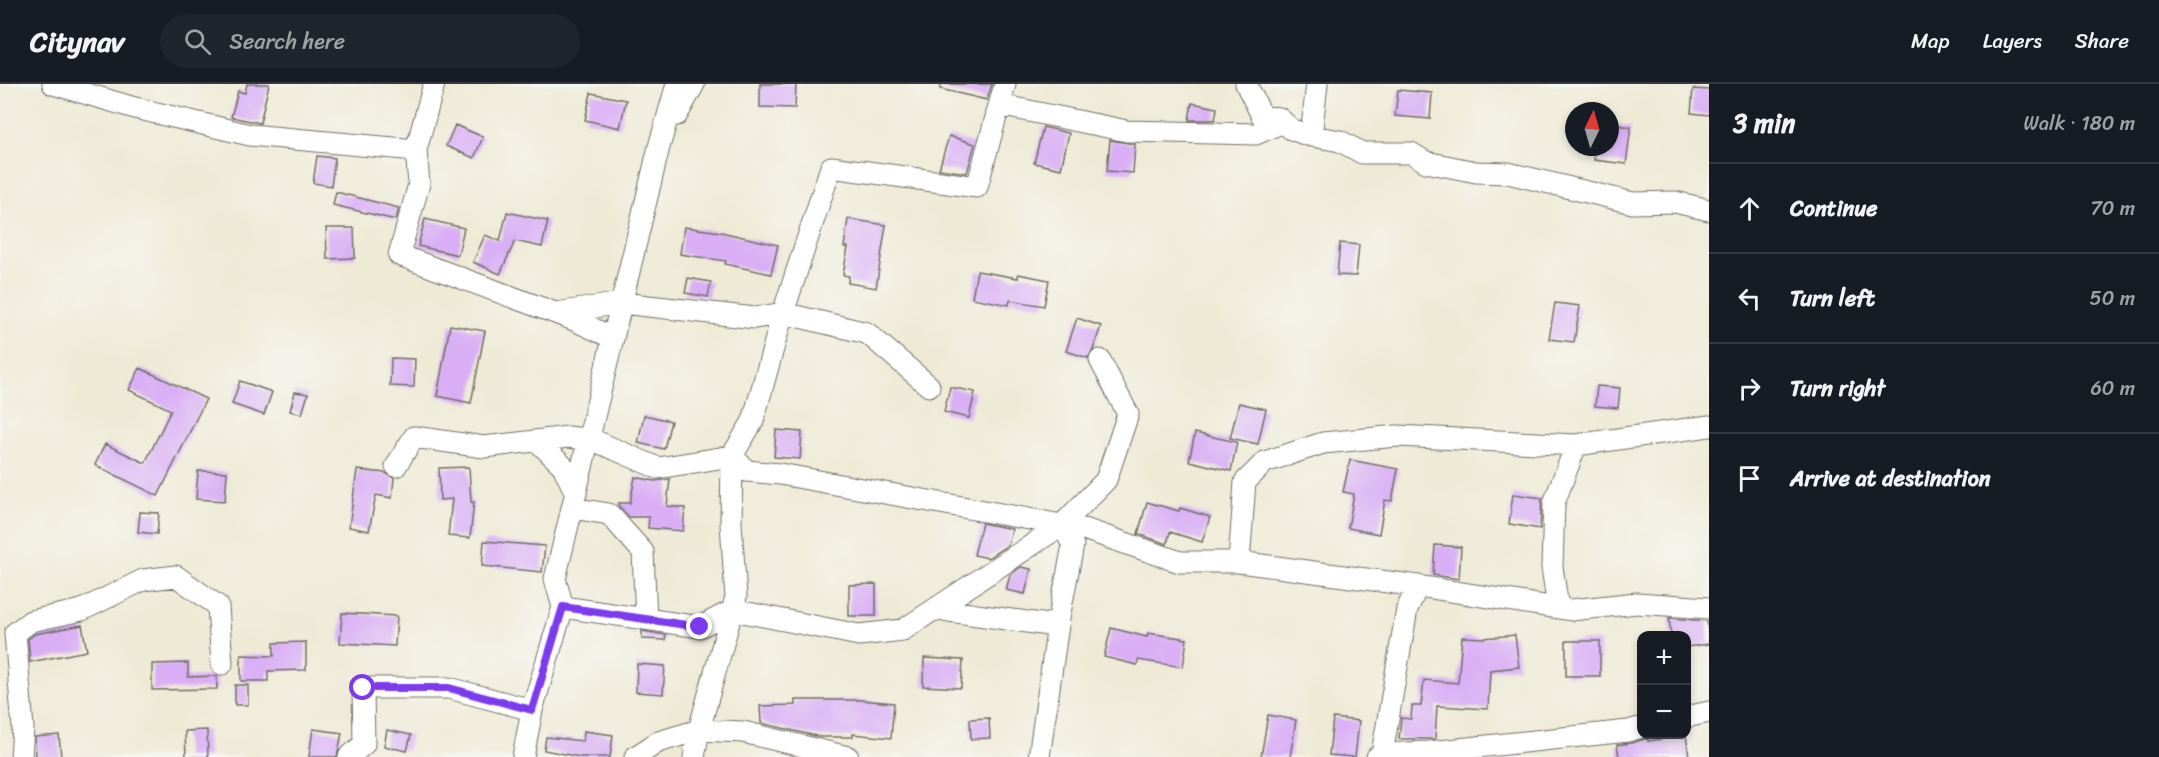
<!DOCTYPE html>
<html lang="en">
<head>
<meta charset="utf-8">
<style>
  :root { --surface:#171b24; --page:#20242c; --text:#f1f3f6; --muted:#9ea1a6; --line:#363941 }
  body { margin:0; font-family:Sriracha,sans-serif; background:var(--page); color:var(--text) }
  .controls { position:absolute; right:18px; bottom:18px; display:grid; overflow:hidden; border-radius:12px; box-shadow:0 3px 9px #0003 }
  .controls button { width:54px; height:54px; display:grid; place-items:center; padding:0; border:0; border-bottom:2px solid var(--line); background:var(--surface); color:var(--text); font:30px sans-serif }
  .compass { position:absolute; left:1565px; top:18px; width:54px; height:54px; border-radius:50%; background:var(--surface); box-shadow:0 3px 9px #0003; rotate:5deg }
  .stop { position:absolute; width:18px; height:18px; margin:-14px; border:4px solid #7c3aed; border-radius:50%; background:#fff }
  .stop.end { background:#7c3aed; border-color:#fff; box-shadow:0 2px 6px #0008 }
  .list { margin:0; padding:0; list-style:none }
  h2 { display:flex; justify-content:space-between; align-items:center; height:78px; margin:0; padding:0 24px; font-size:26px }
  h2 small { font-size:20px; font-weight:400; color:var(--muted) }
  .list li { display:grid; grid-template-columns:39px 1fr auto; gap:18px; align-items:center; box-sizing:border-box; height:90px; padding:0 24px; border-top:2px solid var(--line) }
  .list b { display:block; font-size:22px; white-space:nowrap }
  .list em { font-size:20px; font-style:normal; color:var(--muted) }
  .icon { flex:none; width:33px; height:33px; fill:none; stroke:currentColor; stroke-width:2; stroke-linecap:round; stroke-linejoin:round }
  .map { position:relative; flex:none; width:1709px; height:673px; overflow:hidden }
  header { display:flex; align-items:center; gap:36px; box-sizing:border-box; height:84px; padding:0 30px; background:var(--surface); border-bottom:2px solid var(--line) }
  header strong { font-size:28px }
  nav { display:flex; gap:33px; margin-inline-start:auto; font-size:21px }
  .search { width:420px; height:54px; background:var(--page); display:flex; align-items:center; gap:15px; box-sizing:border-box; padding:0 21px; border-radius:33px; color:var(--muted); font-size:22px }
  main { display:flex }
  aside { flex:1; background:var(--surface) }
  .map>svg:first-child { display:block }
  .building { fill:#d9aef5 }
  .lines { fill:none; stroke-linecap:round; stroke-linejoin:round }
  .minor-casing { stroke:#706e67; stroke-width:23 }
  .minor { stroke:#fff; stroke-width:21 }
  .route { stroke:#7c3aed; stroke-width:8 }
</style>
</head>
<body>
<header>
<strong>Citynav</strong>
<div class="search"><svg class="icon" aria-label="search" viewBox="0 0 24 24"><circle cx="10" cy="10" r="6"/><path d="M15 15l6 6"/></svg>Search here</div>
<nav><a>Map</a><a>Layers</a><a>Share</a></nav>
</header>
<main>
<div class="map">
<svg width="1709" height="673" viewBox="0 0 1709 673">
  <rect width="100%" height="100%" fill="#f6f6f2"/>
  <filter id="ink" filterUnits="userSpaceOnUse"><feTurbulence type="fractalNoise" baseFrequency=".0167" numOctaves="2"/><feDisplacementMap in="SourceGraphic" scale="12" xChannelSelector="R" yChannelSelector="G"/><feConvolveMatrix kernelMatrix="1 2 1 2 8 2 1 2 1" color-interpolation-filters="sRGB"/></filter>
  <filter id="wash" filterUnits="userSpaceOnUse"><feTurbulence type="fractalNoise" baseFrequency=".008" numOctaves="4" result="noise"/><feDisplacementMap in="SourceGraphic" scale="24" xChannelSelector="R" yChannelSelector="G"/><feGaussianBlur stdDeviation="1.35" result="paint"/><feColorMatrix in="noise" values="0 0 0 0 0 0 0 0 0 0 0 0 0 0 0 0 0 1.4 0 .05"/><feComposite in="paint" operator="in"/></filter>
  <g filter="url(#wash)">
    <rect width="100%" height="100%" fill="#efead6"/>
    <g id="blocks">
      <!-- building -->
      <path class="building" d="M247,0H269L260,39L231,33L238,7L245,9Z
        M760,0H796L795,24L760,23Z
        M941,0H992L987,16L940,5Z
        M1693,5L1709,6V31L1691,29Z
        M1398,6L1432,9L1430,35L1395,32Z
        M591,9L626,16L620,44L585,36Z
        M1192,19L1217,24L1215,36H1189Z
        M1610,40L1631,43L1626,80L1594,76L1596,63H1610Z
        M455,41L483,53L474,74L446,62Z
        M1043,43L1069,49L1061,85L1034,79Z
        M949,52L975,60L967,89L939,85Z
        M1110,56L1135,60L1133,89L1107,87Z
        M317,72L335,74L331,102L313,99Z
        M336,108L399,124L396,136L333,121Z
        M507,128L548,137L542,163L515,157L500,190L473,178L485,151L500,157Z
        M425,135L464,144L458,171L418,162Z
        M848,135L886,141L876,204L848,199L849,192L843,191L848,163H844Z
        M684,143L721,148L778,161L771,190L725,180L726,177L680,170Z
        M326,144H354L355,174L327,175Z
        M1340,159L1359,161L1356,192L1337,191Z
        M977,187L1018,194V190L1049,196L1044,222L1010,216L1009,221L972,214Z
        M688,194L711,198L708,213L685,209Z
        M1555,219L1580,222L1574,258L1549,255Z
        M1077,234L1101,242L1093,266L1088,274L1066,267Z
        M450,241L485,247L471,319L437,312Z
        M391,274L415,275L414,303L390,302Z
        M140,284L206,315L158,412L95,381L105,360L145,379L171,326L129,306Z
        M240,297L272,308L264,331L232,320Z
        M1597,302L1620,304L1618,324L1595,322Z
        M950,303L975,308L969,334L944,328Z
        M295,308L308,310L302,330L290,327Z
        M1239,319L1266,325L1258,360L1230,354Z
        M644,331L671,337L664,365L638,359Z
        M776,346L802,348L800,375L774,373Z
        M1195,349L1237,358L1231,387L1189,377Z
        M1350,376L1398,385L1392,417L1385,416L1379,450L1348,444L1354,410L1343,408Z
        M469,383L471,418H474L470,454L448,452L452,415L440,416L439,384Z
        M357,386L386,389L394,394L392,414L376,411L369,447L349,443Z
        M198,387L227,388L225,417L196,415Z
        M635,393L655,397L670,395L667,422L685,424L683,447L648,444L649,433H629L619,422V419H630Z
        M1513,410L1542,414L1540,445L1509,440Z
        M1147,418L1179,427L1180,424L1210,433L1202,458L1170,448L1167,460L1138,450Z
        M140,428L159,429L157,450L138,448Z
        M982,439L1012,445L1008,461L988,474L974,471Z
        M484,457L545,462L542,488L482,482Z
        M1435,461L1461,463L1459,495L1433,491Z
        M1021,483L1031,485L1025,510L1006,506L1010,491Z
        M876,500V532H849V501Z
        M342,529L397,532L395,562L340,559Z
        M1669,534L1707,537L1709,560L1686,563V552H1671Z
        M82,541L87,567L30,578L28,555L35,550Z
        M1111,544L1147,553L1148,549L1187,555L1183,583L1138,576L1137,581L1104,573Z
        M642,547L666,551L665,556L642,555Z
        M1515,551L1519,583L1490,586L1488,625L1437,622L1435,655H1399L1401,634L1411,635L1412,622H1421L1424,596L1458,599L1462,553L1484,554Z
        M1566,557H1600V592H1566Z
        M306,558V586L268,587V597H241V571L274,572V559Z
        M924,574L963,576L961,604L923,602Z
        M188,579V593L217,592V605L152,606V580Z
        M637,580L665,582L663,610L636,608Z
        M235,601H248V621H235Z
        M795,616H861L894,619L891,654L853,650V653H820L761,639L760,622L795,621Z
        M1268,631L1296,636L1290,673H1261Z
        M989,634L990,654L971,655L970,635Z
        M1333,634L1359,637L1355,673L1329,671Z
        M313,645L342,649L337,673H309Z
        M207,646L208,673H186L185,647Z
        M387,646L411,651L407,667L384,662Z
        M584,647L613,651L610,673H580L544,666L546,653L583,657Z
        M59,651L61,673H36L35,653Z
        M1686,651L1689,673H1619L1617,661L1631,659L1648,654V657Z"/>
    </g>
  </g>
  <g filter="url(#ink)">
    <use href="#blocks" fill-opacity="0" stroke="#706e67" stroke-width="1.5"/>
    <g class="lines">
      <defs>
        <path id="minor" d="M53,0L135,24L250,51L416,66
          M434,0L416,66L419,100L399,171L574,236L613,254
          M1246,0L1262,32L1279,34L1291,45L1307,51L1340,57L1362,69H1411L1426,78L1476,88L1508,89L1633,119L1675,118L1709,126
          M999,21L1127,47L1256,50L1283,38
          M677,31L694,0
          M1311,52L1317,0
          M556,229L622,219L755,234L783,229L867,249L929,302
          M537,357L563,382L576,410
          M396,382L414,353L484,363L568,353L593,356L658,384L732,372L747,387L780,390L1084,445L1180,478H1239L1418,502L1571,526L1637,519L1709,524
          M572,424L609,430L643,468L646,535
          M1239,478L1245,398L1265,378L1323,359L1397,352L1576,361
          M563,523L700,543L733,526L859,551L903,546L1062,441L1106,396L1128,330L1100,276
          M1558,524L1552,483L1554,419L1576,361L1709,342
          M935,525L1048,541L1059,534
          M1686,633L1709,628
          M1382,670L1407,525L1418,502
          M21,673L23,644L15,549L31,537L82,526L143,496L176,492L218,522L222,580
          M349,673L364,660L363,604H449L532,626
          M523,673L532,626L563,523L555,495L659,63L677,0
          M635,673L658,658L699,646L743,648L848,673
          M694,673L699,646L736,513L731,440L732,372L753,337L783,229L831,83L977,103L1005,0
          M1039,673L1059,534L1073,461L1062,441
          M1377,673L1382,670L1430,668L1628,647L1642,643"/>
      </defs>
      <!-- minor casing -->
      <use href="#minor" class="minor-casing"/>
      <!-- minor -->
      <use href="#minor" class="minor"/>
    </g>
  </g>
  <g class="lines" filter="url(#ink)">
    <!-- route -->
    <path class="route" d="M363,604H449L532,626L563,523L700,543"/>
  </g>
</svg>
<div class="controls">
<button>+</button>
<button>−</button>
</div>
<svg class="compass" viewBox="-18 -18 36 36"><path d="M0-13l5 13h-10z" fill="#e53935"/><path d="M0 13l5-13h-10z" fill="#9ea1a6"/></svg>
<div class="stop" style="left:363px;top:604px"></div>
<div class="stop end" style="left:700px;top:543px"></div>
</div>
<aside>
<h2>3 min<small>Walk · 180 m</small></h2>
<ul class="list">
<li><svg class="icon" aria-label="ahead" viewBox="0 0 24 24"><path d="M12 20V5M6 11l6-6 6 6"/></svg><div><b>Continue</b></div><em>70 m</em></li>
<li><svg class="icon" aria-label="left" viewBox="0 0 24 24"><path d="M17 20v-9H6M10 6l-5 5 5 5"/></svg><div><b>Turn left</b></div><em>50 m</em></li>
<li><svg class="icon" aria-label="right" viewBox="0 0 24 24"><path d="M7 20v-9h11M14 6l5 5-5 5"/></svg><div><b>Turn right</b></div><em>60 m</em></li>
<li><svg class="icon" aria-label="arrive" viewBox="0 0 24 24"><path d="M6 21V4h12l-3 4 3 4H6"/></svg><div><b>Arrive at destination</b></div></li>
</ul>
</aside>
</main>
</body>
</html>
